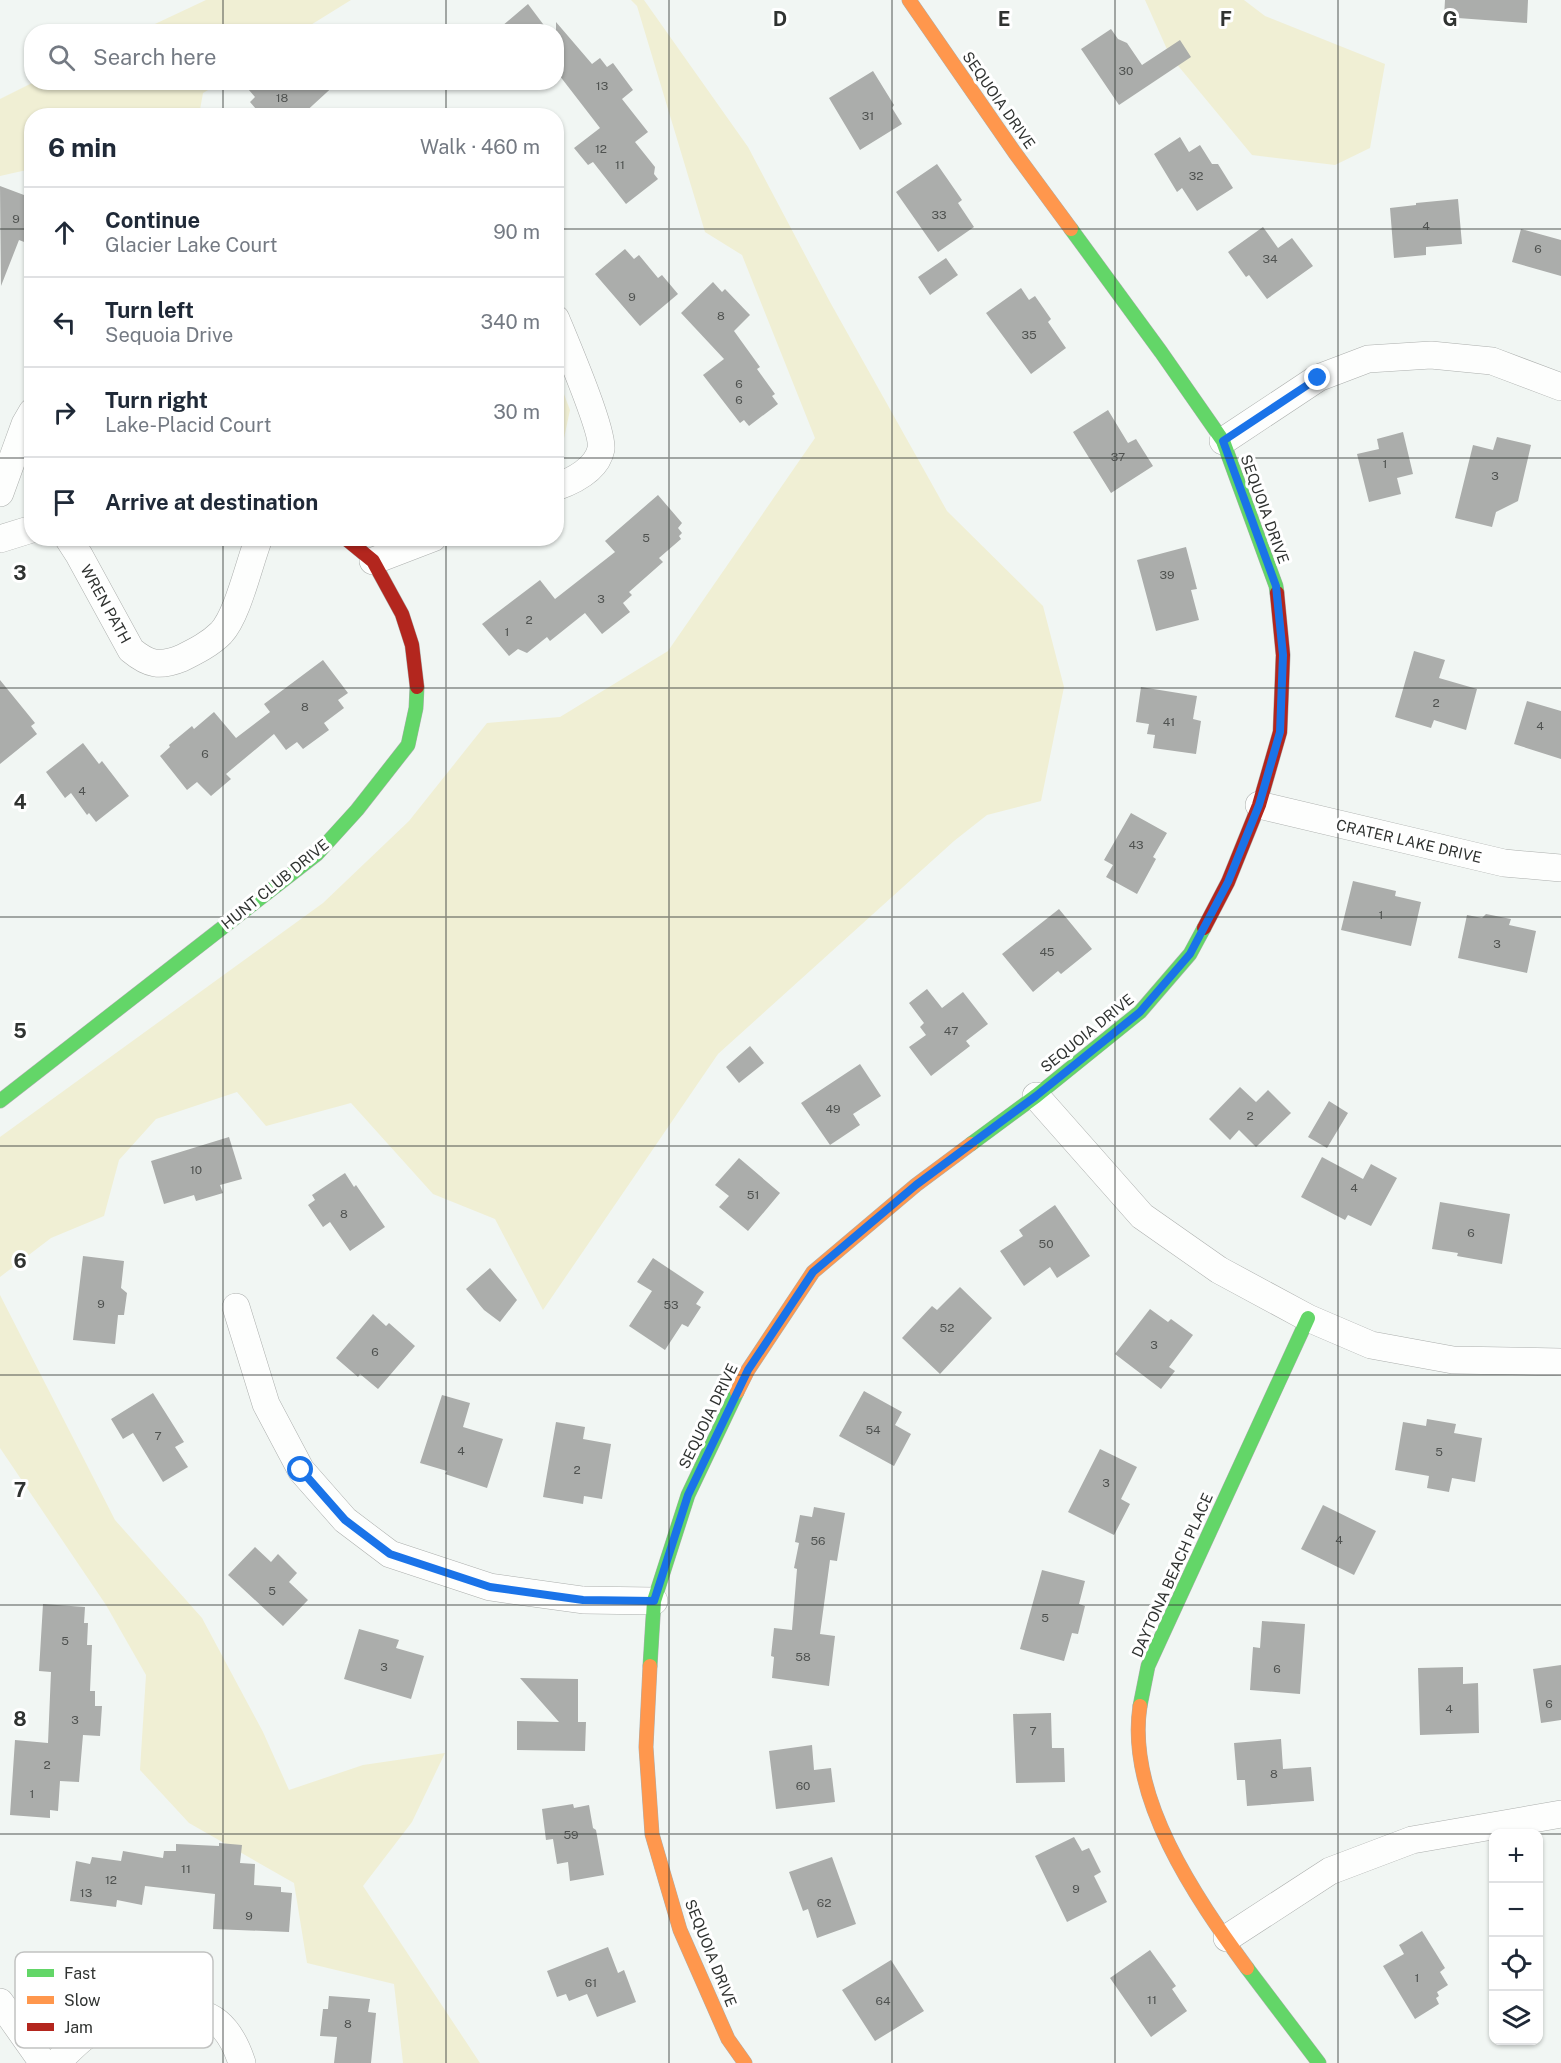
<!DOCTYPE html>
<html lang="en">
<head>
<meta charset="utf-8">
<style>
  :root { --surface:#fff; --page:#f2f2f3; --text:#1f2937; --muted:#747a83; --line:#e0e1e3 }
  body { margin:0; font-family:"Public Sans",sans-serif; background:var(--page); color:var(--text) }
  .controls { position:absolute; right:18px; bottom:18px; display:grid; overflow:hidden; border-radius:12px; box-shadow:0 2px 4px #0004 }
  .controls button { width:54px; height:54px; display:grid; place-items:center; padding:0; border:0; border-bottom:2px solid var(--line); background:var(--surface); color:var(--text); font:30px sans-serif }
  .stop { position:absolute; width:18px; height:18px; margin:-14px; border:4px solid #1a73e8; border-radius:50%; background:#fff }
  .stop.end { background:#1a73e8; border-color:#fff; box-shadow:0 2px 6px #0008 }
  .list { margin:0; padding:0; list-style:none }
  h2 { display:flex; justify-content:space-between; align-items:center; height:78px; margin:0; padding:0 24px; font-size:26px }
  h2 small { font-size:20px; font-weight:400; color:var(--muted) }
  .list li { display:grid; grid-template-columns:39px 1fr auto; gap:18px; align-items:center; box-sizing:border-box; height:90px; padding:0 24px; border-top:2px solid var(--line) }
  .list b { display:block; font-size:22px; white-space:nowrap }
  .list p { margin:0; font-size:20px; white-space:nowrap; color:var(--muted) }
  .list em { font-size:20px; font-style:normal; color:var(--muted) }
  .icon { flex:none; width:33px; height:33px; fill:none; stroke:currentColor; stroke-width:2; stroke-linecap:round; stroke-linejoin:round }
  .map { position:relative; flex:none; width:1561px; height:2063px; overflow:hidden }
  .search { position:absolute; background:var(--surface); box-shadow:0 2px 4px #0004; left:24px; top:24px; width:540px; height:66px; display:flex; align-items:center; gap:15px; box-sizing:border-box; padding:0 21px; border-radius:24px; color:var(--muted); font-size:22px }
  .panel { position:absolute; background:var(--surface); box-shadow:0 2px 4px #0004; left:24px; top:108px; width:540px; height:438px; border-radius:24px }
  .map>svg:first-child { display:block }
  .green { fill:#f0efd4 }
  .building { fill:#abadab }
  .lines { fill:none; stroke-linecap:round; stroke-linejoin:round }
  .street-casing { stroke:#acafad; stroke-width:28 }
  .fast-casing { stroke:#acafad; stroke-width:15 }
  .slow-casing { stroke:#acafad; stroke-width:15 }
  .jam-casing { stroke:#acafad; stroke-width:15 }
  .street { stroke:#fdfefd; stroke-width:27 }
  .fast { stroke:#63d668; stroke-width:14 }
  .slow { stroke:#ff974d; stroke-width:14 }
  .jam { stroke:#b3261e; stroke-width:14 }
  .route { stroke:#1a73e8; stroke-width:8 }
  .grid { fill:none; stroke:#303331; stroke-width:1.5; stroke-opacity:0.55 }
  .labels { text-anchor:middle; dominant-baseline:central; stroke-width:6; stroke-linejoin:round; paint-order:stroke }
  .number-label { font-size:12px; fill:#4f5250 }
  .street-label { font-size:15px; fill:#303331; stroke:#fff }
  .key { fill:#fff; stroke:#c1c2c1; stroke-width:1.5 }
  .key-label { font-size:16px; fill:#303331 }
  .grid-label { font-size:20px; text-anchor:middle; font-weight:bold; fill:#303331; stroke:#fff; stroke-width:6; stroke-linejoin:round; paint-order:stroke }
</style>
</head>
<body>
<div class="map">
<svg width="1561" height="2063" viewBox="0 0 1561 2063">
  <rect width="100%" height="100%" fill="#f1f6f3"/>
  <!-- green -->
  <path class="green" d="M206,0H351L301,31H140Z
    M631,0H644L748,147L830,302L947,511L1043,606L1064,687L1041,801L987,815L954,841L718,1054L543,1310L495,1219L433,1194L351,1103L266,1126L237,1092L156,1119L119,1160L104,1216L51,1238L0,1277V1137L323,903L409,821L487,723L560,717L668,651L815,438L742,255L705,232L637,6Z
    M1145,0H1244L1265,16L1385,64L1370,148L1335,165L1252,155L1170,56Z
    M34,82H220V83L203,93L199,115L32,116L31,169L0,176V99Z
    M556,373L570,410L563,443L557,453Z
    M0,1295L115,1520L202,1618L263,1732L289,1790L363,1765L445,1753L412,1822L363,1886L480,2063H403L394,1984L307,1963L294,1883L189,1823L140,1770L146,1675L106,1605L0,1448Z"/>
  <!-- building -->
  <path class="building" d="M1445,0H1528L1527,23L1444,17Z
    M528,4L549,32H495Z
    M556,22L592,64L600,58L607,67L613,63L633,90L622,99L648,132L635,142L655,167L654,174L658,179L626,204L593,162L588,165L574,148L600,128L556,71Z
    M1111,29L1118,39L1127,43L1142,65L1180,40L1191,57L1119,105L1081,49Z
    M873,71L894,105L892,108L902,124L860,150L829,98Z
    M242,82H338L301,116H262L250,102L255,97Z
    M1180,137L1189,152L1200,145L1212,164H1218L1233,188L1197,211L1182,188L1177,192L1154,154Z
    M937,164L962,200L958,203L974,227L938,252L896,192Z
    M0,186L32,198V245L19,240L1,286Z
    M1458,199L1462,244L1426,247V255L1394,258L1390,208L1416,205V203Z
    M1263,227L1278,248L1292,238L1313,266L1267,299L1249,275L1246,277L1228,252Z
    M1521,229L1561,240V276L1512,262Z
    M625,249L634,259L639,255L658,278L662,275L678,294L640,326L595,274Z
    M946,258L958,275L930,295L918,277Z
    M713,282L722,292L725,289L750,315L734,331L760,367L757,369L775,394L772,396L778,404L749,426L744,420L740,423L703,375L724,359L681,313Z
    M1021,288L1029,300L1035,296L1051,319L1048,322L1066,348L1031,374L986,313Z
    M1108,410L1128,443L1136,439L1153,466L1111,493L1073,432Z
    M1403,432L1413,474L1397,478L1401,494L1369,502L1357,454L1379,449L1377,439Z
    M1497,437L1531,445L1518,501L1496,512L1492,527L1455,518L1473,445L1493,450Z
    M658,495L682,523L678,528L682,533L679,536L681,539L659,558L663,562L629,592L632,595L623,603L630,612L602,634L585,613L550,641L547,637L527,653L518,649L509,656L482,624L540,580L555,599L615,552L605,541Z
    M1186,547L1197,589L1191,590L1199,620L1156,631L1137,560Z
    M1414,651L1445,660L1439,678L1477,689L1466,730L1434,720L1431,728L1395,717Z
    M323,660L348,693L338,700L344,708L324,723L329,730L303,749L297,742L286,750L274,734L226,774L231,779L211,796L197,782L187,790L160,756L170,747L169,745L192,726L194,729L214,712L236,738L270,712L264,704Z
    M0,680L35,723L31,726L37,734L0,764Z
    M1141,687L1197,696L1193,719L1201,721L1196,754L1153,748L1155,735L1147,734L1149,724L1136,722Z
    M1527,701L1561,711V759L1514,744Z
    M83,743L99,764L102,761L129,796L96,822L89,813L87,815L71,793L65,798L46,772Z
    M1131,813L1167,833L1153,857L1156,859L1137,894L1106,877L1113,865L1104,860Z
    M1353,881L1396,891L1395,896L1421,902L1411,946L1341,930Z
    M1059,909L1092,949L1061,974L1058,971L1033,992L1002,954Z
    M1486,914L1511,919L1509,925L1536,931L1527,973L1458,958L1467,915L1482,918Z
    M927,989L942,1008L963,992L988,1024L966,1041L970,1046L931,1076L909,1047L926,1035L920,1027L924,1023L909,1003Z
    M750,1046L764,1063L739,1083L726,1067Z
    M860,1064L881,1096L853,1114L860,1125L830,1145L801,1103Z
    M1240,1087L1256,1102L1268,1090L1291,1113L1256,1147L1239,1130L1230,1140L1209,1119Z
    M1329,1101L1348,1113L1327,1148L1308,1137Z
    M229,1137L242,1179L220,1185L223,1193L196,1201L194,1195L164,1204L151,1161Z
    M1322,1157L1363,1179L1371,1164L1397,1178L1371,1226L1348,1215L1345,1220L1301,1197Z
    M739,1158L780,1193L748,1231L719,1207L729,1196L715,1185Z
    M345,1173L354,1187L356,1185L385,1227L350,1251L330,1222L323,1227L308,1205L315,1200L312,1195Z
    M1440,1202L1510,1214L1502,1264L1457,1256L1458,1253L1432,1249Z
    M1055,1205L1090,1256L1057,1278L1050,1267L1024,1286L1000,1251L1023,1236L1019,1230Z
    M83,1256L124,1261L121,1288L127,1293L124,1315H118L115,1344L73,1340Z
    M653,1258L704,1292L696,1304L701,1307L688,1327L682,1324L665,1350L629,1326L652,1291L637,1282Z
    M490,1268L517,1300L500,1322L484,1310L466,1289Z
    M960,1287L992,1318L940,1374L902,1338L932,1306L937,1310Z
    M1150,1309L1168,1322L1171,1319L1193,1335L1169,1367L1175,1371L1161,1389L1115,1354Z
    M373,1314L386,1326L389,1323L415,1346L378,1389L360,1374L358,1377L336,1358Z
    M864,1391L902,1412L895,1425L911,1434L894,1466L839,1436Z
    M153,1393L184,1442L175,1447L188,1467L163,1482L133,1433L123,1439L111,1419Z
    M442,1395L470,1403L463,1427L503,1439L487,1488L445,1474L447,1471L420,1463Z
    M1427,1419L1456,1424L1454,1433L1482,1438L1475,1482L1452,1478L1449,1492L1427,1488L1429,1476L1395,1470L1403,1422L1426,1426Z
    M556,1422L585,1427L583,1439L611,1444L602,1499L584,1496L583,1504L543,1497Z
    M1100,1449L1137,1467L1121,1499L1130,1504L1114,1535L1068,1512Z
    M1323,1505L1376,1531L1354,1575L1301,1549Z
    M814,1507L845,1513L837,1561L830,1560L820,1634L835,1636L829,1686L772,1678L774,1657L771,1656L774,1628L792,1630L797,1569L794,1568L799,1543L795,1542L800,1515L812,1517Z
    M255,1547L271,1562L278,1554L297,1573L289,1582L308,1600L283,1626L228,1575Z
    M1042,1570L1085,1581L1079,1604L1085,1606L1078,1634L1072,1633L1064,1661L1020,1649Z
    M43,1604L85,1607L84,1623H88L87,1645H92L90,1691H95V1706H102L100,1736L83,1735L79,1782L60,1781L58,1811L50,1810V1818L10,1815L15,1740L48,1743L51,1672L39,1671Z
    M1262,1621L1305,1624L1300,1694L1250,1690L1253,1647L1260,1648Z
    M359,1629L399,1640L396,1648L424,1656L411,1699L344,1679Z
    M1561,1665V1720L1541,1723L1533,1669Z
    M1463,1667V1684L1478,1683L1479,1733L1420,1735L1418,1668Z
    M520,1678L578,1679V1722H586L585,1751L517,1750V1721L559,1722Z
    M1051,1713L1052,1748H1064L1065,1782L1016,1783L1013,1714Z
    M1281,1739L1283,1769L1311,1767L1314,1801L1247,1806L1245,1780H1237L1234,1743Z
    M812,1745L814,1770L831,1768L835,1802L776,1809L769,1751Z
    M573,1804L574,1808L589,1805L593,1828L596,1830L604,1875L570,1881L568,1862L557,1864L553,1839L546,1840L542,1809Z
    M1074,1837L1082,1851L1089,1848L1101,1872L1094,1876L1107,1902L1067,1922L1035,1856Z
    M219,1843L242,1845L240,1863L255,1864L254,1885L281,1887V1892L292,1893L289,1932L213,1929L215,1894L145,1886L142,1905L117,1900L116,1907L70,1901L76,1861L90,1864L92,1857L121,1861L123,1851L163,1858L164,1851H176V1844L219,1846Z
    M832,1857L856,1924L817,1938L808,1909L803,1911L789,1872Z
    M1422,1931L1445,1968L1440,1972L1448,1985L1437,1992L1439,1996L1436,1998L1439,2004L1415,2019L1383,1966L1404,1954L1399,1945Z
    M608,1947L618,1973L624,1970L636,2002L597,2017L587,1994L569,2001L566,1994L557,1997L547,1971Z
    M1150,1950L1176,1986L1172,1989L1187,2011L1151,2037L1110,1978Z
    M891,1960L924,2011L875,2041L842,1990Z
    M329,1996L370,1999L368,2012L376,2013L371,2063H334L337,2037L320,2036L323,2009H328Z"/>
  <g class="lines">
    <defs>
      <path id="street" d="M556,319C565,341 604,432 601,449C597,469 573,481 556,487
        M1223,441L1318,378L1368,359L1431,355L1492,361L1561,387
        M0,493L25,424L32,412
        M68,538L79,555L131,650C149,665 160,667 182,658C196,651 210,644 221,633C238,615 249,563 259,538
        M0,539L32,529
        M373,561L433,538
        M1259,805L1504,863L1561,868
        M1036,1096L1142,1216L1219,1270L1308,1318L1371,1345L1453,1360L1561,1362
        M236,1307L266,1404L301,1470L345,1520L390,1554L490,1587L583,1600L654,1601
        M1227,1938L1330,1871L1412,1840L1561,1814
        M0,2002L43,2063
        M56,2063C65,2055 74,2045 83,2038C93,2030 119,2024 131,2020C186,2007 222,2001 242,2063"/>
      <path id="fast" d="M1071,229L1161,352L1223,441L1276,586L1277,593
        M0,1101L317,854L357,810L408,745L416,708L417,687
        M971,1144L1036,1096L1140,1012L1190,954L1204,928
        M650,1666L654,1601L688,1495L737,1392
        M1140,1706L1148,1666L1308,1318
        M1247,1968L1319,2063"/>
      <path id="slow" d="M909,0L1015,153L1071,229
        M737,1392L748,1370L813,1272L916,1185L971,1144
        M650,1666L646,1747L652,1834L680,1930L728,2039L745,2063
        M1140,1706C1126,1797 1196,1898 1247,1968"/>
      <path id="jam" d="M345,538L373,561L402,614L412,645L417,687
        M1204,928L1228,882L1259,805L1280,732L1283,655L1277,593"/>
    </defs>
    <!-- street casing -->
    <use href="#street" class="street-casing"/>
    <!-- fast casing -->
    <use href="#fast" class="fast-casing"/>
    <!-- slow casing -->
    <use href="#slow" class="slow-casing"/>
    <!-- jam casing -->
    <use href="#jam" class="jam-casing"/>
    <!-- street -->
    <use href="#street" class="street"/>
    <!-- fast -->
    <use href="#fast" class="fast"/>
    <!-- slow -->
    <use href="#slow" class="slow"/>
    <!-- jam -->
    <use href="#jam" class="jam"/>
  </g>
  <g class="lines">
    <!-- route -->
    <path class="route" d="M301,1470L345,1520L390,1554L490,1587L583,1600L654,1601L688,1495L748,1370L813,1272L916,1185L1036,1096L1140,1012L1190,954L1228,882L1259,805L1280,732L1283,655L1276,586L1223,441L1318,378"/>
  </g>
  <!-- grid -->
  <path class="grid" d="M223,0V32M446,0V32M669,0V2063M892,0V2063M1115,0V2063M1338,0V2063M223,82V116M446,82V116M0,229H32M556,229H1561M0,458H32M556,458H1561M223,538V2063M446,538V2063M0,688H1561M0,917H1561M0,1146H1561M0,1375H1561M0,1605H1561M0,1834H1494M1538,1834H1561"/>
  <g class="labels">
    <!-- number labels -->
    <g class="number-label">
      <text x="1126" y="71">30</text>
      <text x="602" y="86">13</text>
      <text x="282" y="98">18</text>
      <text x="868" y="116">31</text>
      <text x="601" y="149">12</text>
      <text x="620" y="165">11</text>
      <text x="1196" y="176">32</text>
      <text x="939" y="215">33</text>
      <text x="16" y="219">9</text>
      <text x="1426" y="226">4</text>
      <text x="1538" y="249">6</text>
      <text x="1270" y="259">34</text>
      <text x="632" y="297">9</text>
      <text x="721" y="316">8</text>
      <text x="1029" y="335">35</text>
      <text x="739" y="384">6</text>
      <text x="739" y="400">6</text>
      <text x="1118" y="457">37</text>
      <text x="1385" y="464">1</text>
      <text x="1495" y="476">3</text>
      <text x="646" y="538">5</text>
      <text x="1167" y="575">39</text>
      <text x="601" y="599">3</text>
      <text x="529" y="620">2</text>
      <text x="507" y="632">1</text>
      <text x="1436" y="703">2</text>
      <text x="305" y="707">8</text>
      <text x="1169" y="722">41</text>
      <text x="1540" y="726">4</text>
      <text x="205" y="754">6</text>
      <text x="82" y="791">4</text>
      <text x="1136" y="845">43</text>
      <text x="1381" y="915">1</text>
      <text x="1497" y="944">3</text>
      <text x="1047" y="952">45</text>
      <text x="951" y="1031">47</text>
      <text x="833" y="1109">49</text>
      <text x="1250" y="1116">2</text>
      <text x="196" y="1170">10</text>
      <text x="1354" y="1188">4</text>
      <text x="753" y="1195">51</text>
      <text x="344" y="1214">8</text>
      <text x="1471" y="1233">6</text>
      <text x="1046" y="1244">50</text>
      <text x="101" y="1304">9</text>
      <text x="671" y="1305">53</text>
      <text x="947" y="1328">52</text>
      <text x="1154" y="1345">3</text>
      <text x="375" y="1352">6</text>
      <text x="873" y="1430">54</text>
      <text x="158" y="1436">7</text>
      <text x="461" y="1451">4</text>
      <text x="1439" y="1452">5</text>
      <text x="577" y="1470">2</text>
      <text x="1106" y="1483">3</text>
      <text x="1339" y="1540">4</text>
      <text x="818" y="1541">56</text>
      <text x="272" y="1591">5</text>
      <text x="1045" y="1618">5</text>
      <text x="65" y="1641">5</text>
      <text x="803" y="1657">58</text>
      <text x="384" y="1667">3</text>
      <text x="1277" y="1669">6</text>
      <text x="1549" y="1704">6</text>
      <text x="1449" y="1709">4</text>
      <text x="75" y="1720">3</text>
      <text x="1033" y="1731">7</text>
      <text x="47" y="1765">2</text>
      <text x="1274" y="1774">8</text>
      <text x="803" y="1786">60</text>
      <text x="32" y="1794">1</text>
      <text x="571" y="1835">59</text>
      <text x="186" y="1869">11</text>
      <text x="111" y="1880">12</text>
      <text x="1076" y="1889">9</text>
      <text x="86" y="1893">13</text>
      <text x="824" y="1903">62</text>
      <text x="249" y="1916">9</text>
      <text x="1417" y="1978">1</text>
      <text x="591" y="1983">61</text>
      <text x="1152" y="2000">11</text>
      <text x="883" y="2001">64</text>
      <text x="348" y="2024">8</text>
    </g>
    <!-- street labels -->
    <g class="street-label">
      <text transform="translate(999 100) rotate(55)">SEQUOIA DRIVE</text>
      <text transform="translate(1265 509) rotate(70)">SEQUOIA DRIVE</text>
      <text transform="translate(106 604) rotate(61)">WREN PATH</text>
      <text transform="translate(1409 841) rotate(13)">CRATER LAKE DRIVE</text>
      <text transform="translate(275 884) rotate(-39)">HUNT CLUB DRIVE</text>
      <text transform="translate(1087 1033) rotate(-39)">SEQUOIA DRIVE</text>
      <text transform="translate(708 1416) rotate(-64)">SEQUOIA DRIVE</text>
      <text transform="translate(1172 1575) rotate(-66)">DAYTONA BEACH PLACE</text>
      <text transform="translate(711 1953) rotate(68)">SEQUOIA DRIVE</text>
    </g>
  </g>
  <!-- legend -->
  <rect x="15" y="1952" width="198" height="96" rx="9" class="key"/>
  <rect x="27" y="1969" width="27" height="8" fill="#63d668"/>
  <rect x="27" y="1996" width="27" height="8" fill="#ff974d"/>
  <rect x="27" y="2023" width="27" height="8" fill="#b3261e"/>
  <g class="key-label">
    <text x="64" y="1979">Fast</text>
    <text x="64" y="2006">Slow</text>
    <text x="64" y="2033">Jam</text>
  </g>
  <g class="grid-label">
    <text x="780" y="26">D</text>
    <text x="1004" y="26">E</text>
    <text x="1226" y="26">F</text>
    <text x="1450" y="26">G</text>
    <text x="20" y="580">3</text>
    <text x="20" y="809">4</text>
    <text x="20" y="1038">5</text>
    <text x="20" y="1268">6</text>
    <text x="20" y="1497">7</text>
    <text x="20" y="1726">8</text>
  </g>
</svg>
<div class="controls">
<button>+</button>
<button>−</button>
<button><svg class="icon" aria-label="locate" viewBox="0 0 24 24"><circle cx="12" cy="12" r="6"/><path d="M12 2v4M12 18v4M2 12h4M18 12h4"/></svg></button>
<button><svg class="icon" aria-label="layers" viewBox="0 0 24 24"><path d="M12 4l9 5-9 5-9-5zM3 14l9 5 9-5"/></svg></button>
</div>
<div class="stop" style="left:301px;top:1470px"></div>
<div class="stop end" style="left:1318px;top:378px"></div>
<div class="search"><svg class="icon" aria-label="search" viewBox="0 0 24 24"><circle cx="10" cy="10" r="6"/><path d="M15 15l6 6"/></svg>Search here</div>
<section class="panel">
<h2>6 min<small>Walk · 460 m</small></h2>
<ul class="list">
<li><svg class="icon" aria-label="ahead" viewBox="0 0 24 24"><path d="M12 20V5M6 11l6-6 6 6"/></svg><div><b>Continue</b><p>Glacier Lake Court</p></div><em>90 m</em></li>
<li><svg class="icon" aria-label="left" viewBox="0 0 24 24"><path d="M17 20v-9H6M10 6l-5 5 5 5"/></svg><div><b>Turn left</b><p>Sequoia Drive</p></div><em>340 m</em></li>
<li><svg class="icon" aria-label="right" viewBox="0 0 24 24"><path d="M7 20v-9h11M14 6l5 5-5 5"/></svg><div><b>Turn right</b><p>Lake-Placid Court</p></div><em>30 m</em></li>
<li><svg class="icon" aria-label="arrive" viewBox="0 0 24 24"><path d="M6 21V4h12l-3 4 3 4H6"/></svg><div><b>Arrive at destination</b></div></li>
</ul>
</section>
</div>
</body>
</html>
